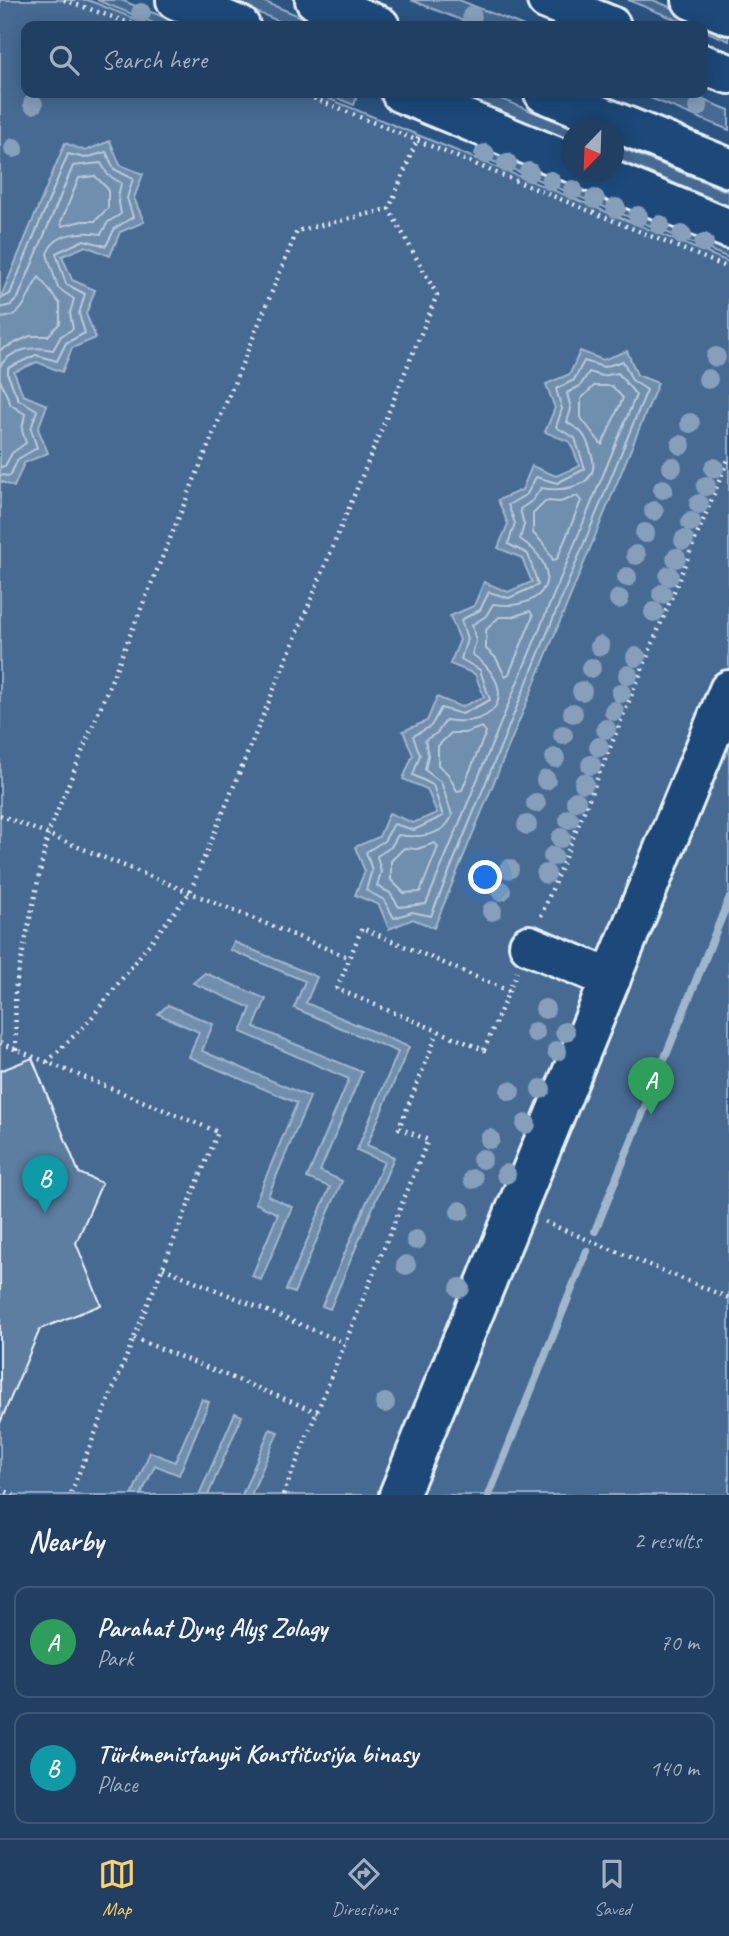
<!DOCTYPE html>
<html lang="en">
<head>
<meta charset="utf-8">
<style>
  :root { --surface:#203f62; --page:#284668; --text:#f1f3f6; --muted:#a2afbe; --line:#3d5877; --accent:#ffd166 }
  body { margin:0; font-family:Caveat,sans-serif; background:var(--page); color:var(--text) }
  .compass { position:absolute; left:561px; top:119px; width:63px; height:63px; border-radius:50%; background:var(--surface); box-shadow:0 4px 18px #0003; rotate:203deg }
  .you { position:absolute; left:486px; top:878px; width:24px; height:24px; margin:-18px; border:5px solid #fff; border-radius:50%; background:#1a73e8; box-shadow:0 0 0 10px #1a73e833 }
  .badge { display:grid; place-items:center; width:46px; height:46px; border-radius:50%; background:var(--accent); color:#fff; font-size:23px; font-weight:700 }
  .pin { position:absolute; translate:-50% -58px; filter:drop-shadow(0 2px 4px #0008) }
  .pin::after { content:''; position:absolute; top:37px; width:24px; height:21px; background:inherit; clip-path:polygon(0 0,100% 0,50% 100%) }
  .list { margin:0; padding:0; list-style:none }
  h2 { display:flex; justify-content:space-between; align-items:center; height:91px; margin:0; padding:0 28px; font-size:30px }
  h2 small { font-size:23px; font-weight:400; color:var(--muted) }
  .list li { display:grid; grid-template-columns:46px 1fr auto; gap:21px; align-items:center; box-sizing:border-box; height:112px; margin:0 14px 14px; padding:0 14px; border:2px solid var(--line); border-radius:14px }
  .list b { display:block; font-size:26px; white-space:nowrap }
  .list p { margin:0; font-size:23px; white-space:nowrap; color:var(--muted) }
  .list em { font-size:23px; font-style:normal; color:var(--muted) }
  .icon { flex:none; width:38px; height:38px; fill:none; stroke:currentColor; stroke-width:2; stroke-linecap:round; stroke-linejoin:round }
  .map { position:relative; flex:none; width:729px; height:1495px; overflow:hidden }
  .search { position:absolute; background:var(--surface); box-shadow:0 4px 18px #0003; left:21px; right:21px; top:21px; height:77px; display:flex; align-items:center; gap:18px; box-sizing:border-box; padding:0 24px; border-radius:14px; color:var(--muted); font-size:26px }
  .sheet { height:343px; background:var(--surface) }
  nav { display:flex; justify-content:space-around; align-items:center; box-sizing:border-box; height:98px; border-top:2px solid var(--line); background:var(--surface); font-size:19px; color:var(--muted) }
  nav a { display:grid; justify-items:center; gap:4px }
  nav .on { color:var(--accent) }
  .map>svg:first-child { display:block }
  .green { fill:#476b93; stroke:#98aec6; stroke-width:2 }
  .water { fill:#708ead; stroke:#a0b6cb; stroke-width:2 }
  .lines { fill:none; stroke-linecap:round; stroke-linejoin:round }
  .shore { stroke:#b8c9da; stroke-width:2 }
  .stream { stroke:#a0b6cb; stroke-width:8 }
  .building { fill:#5d7da1; stroke:#e8f1f8; stroke-width:2 }
  .minor-casing { stroke:#e8f1f8; stroke-width:44 }
  .major-casing { stroke:#e8f1f8; stroke-width:44 }
  .path { stroke:#e8f1f8; stroke-width:4.5; stroke-dasharray:2 5; stroke-linecap:butt }
  .minor { stroke:#1f4a7a; stroke-width:38 }
  .major { stroke:#1f4a7a; stroke-width:38 }
  .tree { fill:#869fbb }
</style>
</head>
<body>
<div class="map">
<svg width="729" height="1495" viewBox="0 0 729 1495">
  <rect width="100%" height="100%" fill="#2b5482"/>
  <filter id="ink" filterUnits="userSpaceOnUse"><feTurbulence type="fractalNoise" baseFrequency=".0143" numOctaves="2"/><feDisplacementMap in="SourceGraphic" scale="14" xChannelSelector="R" yChannelSelector="G"/><feConvolveMatrix kernelMatrix="1 2 1 2 8 2 1 2 1" color-interpolation-filters="sRGB"/></filter>
  <g filter="url(#ink)">
    <!-- green -->
    <path class="green" d="M0,0H88L152,26H26V93H315L729,262V1495H0Z
      M97,0H121L186,26H161Z
      M227,0H260L324,26H291Z
      M411,0H459L524,26H476Z
      M628,0H653L729,31V41L703,30V26H692Z
      M324,93H349L357,96L354,105Z
      M453,93H486L576,129L572,130L571,141Z
      M638,93H686L729,110V130Z
      M614,145L729,192V206L614,158Z
      M478,146L729,248V258L475,154Z"/>
    <!-- water -->
    <path class="water" d="M110,141L120,165L143,174L134,198L144,222L120,232L110,256L86,246L62,256L72,280L95,290L86,314L96,338L72,348L62,372L37,362L14,372L23,395L47,405L38,429L48,453L24,463L14,487L0,481V299L65,143L85,151Z
      M580,351L603,360L627,351L637,375L658,383L434,928L413,919L389,929L379,905L355,895L365,871L355,847L379,837L389,813L413,823L437,813L427,789L403,779L413,755L403,731L427,721L437,697L461,707L484,697L475,674L450,664L460,640L450,616L474,606L484,582L508,592L532,582L522,558L498,548L508,524L498,500L522,490L532,466L556,476L580,466L570,442L545,432L555,408L546,384L570,374Z
      M234,942L317,977L306,1003L409,1047L367,1145L394,1157L330,1309L322,1306L384,1162L357,1150L398,1052L294,1008L305,981L230,950Z
      M205,973L266,999L254,1027L362,1072L320,1171L342,1181L294,1293L286,1290L330,1187L307,1178L349,1079L241,1032L251,1008L193,983Z
      M168,1005L213,1024L202,1051L310,1097L268,1196L292,1207L261,1280L252,1276L278,1214L255,1203L297,1103L189,1057L199,1032L158,1014Z
      M202,1399L209,1402L179,1475L155,1465L141,1495H132L150,1452L175,1462Z
      M235,1413L242,1416L208,1495H199Z
      M270,1429L278,1432L251,1495H242Z"/>
    <g class="lines">
      <!-- shore -->
      <path class="shore" d="M95,176L108,189V208L95,221H82L62,226L61,222L79,178Z
        M0,299L10,294L68,154L85,158L106,152L114,169L133,179L127,198L133,217L115,228L106,246L84,240L56,253L66,284L85,294L79,314L85,333L66,343L57,361L36,355L8,368V375L18,399L37,410L31,429L37,448L18,459L10,476L0,475
        M0,308L11,305L18,298L73,166L101,163L108,175L121,183L118,197L121,214L108,222L101,234C83,231 54,232 47,254L58,288L74,299L70,313L73,329L61,336L53,350C35,346 12,348 0,366
        M0,318C27,317 26,294 39,277L60,304V323L48,336H30L0,350
        M584,361L604,367L623,361L632,380L647,390L431,916L412,912L394,918L384,900L366,890L372,870L366,852L384,841L394,824L414,830L443,816L433,785L413,775L420,755L413,736L431,726L441,708L462,714L490,700L480,670L461,659L467,639L461,620L480,610L489,592L509,598L538,585L528,554L508,544L515,523L508,505L527,494L536,477L557,483L585,469L575,438L556,427L562,409L556,389L574,380Z
        M589,372L602,376L618,373L636,395L426,904L399,907L390,893L377,886L381,872L377,856L391,847L398,835C416,838 445,837 452,815L441,782L425,770L428,755L425,740L437,733L446,720C502,729 518,687 472,654L476,641L472,625L486,616L493,604C548,612 567,570 520,539L524,525L520,509L532,501L541,488C566,492 605,486 590,450C588,444 586,436 580,431C576,427 571,426 567,422L571,409L567,393L580,386Z
        M0,380L11,405L25,414L22,430L26,443L12,453L5,466L0,467
        M594,386H612L623,398L602,445L581,418V399Z
        M577,496L581,501L557,559L553,560L543,543L533,533V514L546,501L560,502Z
        M530,611L533,616L509,674L505,676L496,658L486,649V630L499,617H512Z
        M482,727L486,732L462,790L457,791L448,774L438,765V746L451,733H465Z
        M435,843L438,847L420,892L404,893L391,880V861L404,848L417,849Z"/>
      <!-- stream -->
      <path class="stream" d="M595,1231L729,899
        M489,1495L587,1251"/>
    </g>
    <!-- building -->
    <path class="building" d="M32,1058L79,1173L102,1183L76,1243L101,1305L40,1329L0,1423V1071Z"/>
    <g class="lines">
      <defs>
        <path id="minor" d="M176,0L240,26
          M692,0L729,15
          M401,93L572,163
          M591,172L729,229
          M529,945L611,979
          M399,1495L729,690"/>
        <path id="major" d="M315,0L380,26
          M547,0L611,26
          M703,64L729,74
          M544,93L729,168"/>
      </defs>
      <!-- minor casing -->
      <use href="#minor" class="minor-casing"/>
      <!-- major casing -->
      <use href="#major" class="major-casing"/>
      <!-- path -->
      <path class="path" d="M64,0L138,26
        M301,93L729,268
        M0,815L350,958
        M541,916L729,457
        M509,991L362,928L337,989L484,1050L517,972
        M0,1043L218,1132L70,1495
        M16,1050L15,989L48,834L297,231L389,209
        M47,1062L89,1021L190,892L437,295L389,209L419,135
        M545,1222L729,1298
        M163,1268L345,1343
        M134,1338L317,1412
        M0,1489L14,1495
        M283,1495L428,1140L399,1128L438,1032"/>
      <!-- minor -->
      <use href="#minor" class="minor"/>
      <!-- major -->
      <use href="#major" class="major"/>
    </g>
    <!-- trees -->
    <g class="tree">
      <circle cx="141" cy="13" r="10"/>
      <circle cx="472" cy="16" r="10"/>
      <circle cx="33" cy="104" r="10"/>
      <circle cx="698" cy="107" r="10"/>
      <circle cx="14" cy="148" r="10"/>
      <circle cx="485" cy="154" r="10"/>
      <circle cx="507" cy="163" r="10"/>
      <circle cx="529" cy="172" r="10"/>
      <circle cx="551" cy="181" r="10"/>
      <circle cx="573" cy="190" r="10"/>
      <circle cx="595" cy="199" r="10"/>
      <circle cx="616" cy="208" r="10"/>
      <circle cx="638" cy="216" r="10"/>
      <circle cx="660" cy="225" r="10"/>
      <circle cx="682" cy="235" r="10"/>
      <circle cx="704" cy="243" r="10"/>
      <circle cx="716" cy="357" r="10"/>
      <circle cx="708" cy="379" r="10"/>
      <circle cx="690" cy="423" r="10"/>
      <circle cx="681" cy="445" r="10"/>
      <circle cx="672" cy="467" r="10"/>
      <circle cx="714" cy="468" r="10"/>
      <circle cx="706" cy="486" r="10"/>
      <circle cx="663" cy="489" r="10"/>
      <circle cx="699" cy="504" r="10"/>
      <circle cx="654" cy="511" r="10"/>
      <circle cx="691" cy="522" r="10"/>
      <circle cx="645" cy="533" r="10"/>
      <circle cx="684" cy="540" r="10"/>
      <circle cx="636" cy="555" r="10"/>
      <circle cx="676" cy="558" r="10"/>
      <circle cx="669" cy="576" r="10"/>
      <circle cx="627" cy="577" r="10"/>
      <circle cx="662" cy="594" r="10"/>
      <circle cx="619" cy="599" r="10"/>
      <circle cx="654" cy="612" r="10"/>
      <circle cx="600" cy="646" r="10"/>
      <circle cx="636" cy="657" r="10"/>
      <circle cx="591" cy="668" r="10"/>
      <circle cx="628" cy="675" r="10"/>
      <circle cx="582" cy="691" r="10"/>
      <circle cx="621" cy="693" r="10"/>
      <circle cx="614" cy="711" r="10"/>
      <circle cx="573" cy="713" r="10"/>
      <circle cx="606" cy="729" r="10"/>
      <circle cx="563" cy="735" r="10"/>
      <circle cx="599" cy="747" r="10"/>
      <circle cx="555" cy="758" r="10"/>
      <circle cx="591" cy="765" r="10"/>
      <circle cx="546" cy="780" r="10"/>
      <circle cx="584" cy="783" r="10"/>
      <circle cx="576" cy="801" r="10"/>
      <circle cx="536" cy="803" r="10"/>
      <circle cx="569" cy="819" r="10"/>
      <circle cx="527" cy="825" r="10"/>
      <circle cx="561" cy="838" r="10"/>
      <circle cx="553" cy="856" r="10"/>
      <circle cx="509" cy="869" r="10"/>
      <circle cx="546" cy="874" r="10"/>
      <circle cx="501" cy="891" r="10"/>
      <circle cx="492" cy="911" r="10"/>
      <circle cx="545" cy="1009" r="10"/>
      <circle cx="535" cy="1032" r="10"/>
      <circle cx="565" cy="1032" r="10"/>
      <circle cx="557" cy="1051" r="10"/>
      <circle cx="541" cy="1089" r="10"/>
      <circle cx="510" cy="1091" r="10"/>
      <circle cx="526" cy="1124" r="10"/>
      <circle cx="490" cy="1139" r="10"/>
      <circle cx="482" cy="1159" r="10"/>
      <circle cx="506" cy="1174" r="10"/>
      <circle cx="473" cy="1179" r="10"/>
      <circle cx="460" cy="1211" r="10"/>
      <circle cx="416" cy="1240" r="10"/>
      <circle cx="406" cy="1265" r="10"/>
      <circle cx="460" cy="1288" r="10"/>
      <circle cx="385" cy="1403" r="10"/>
    </g>
  </g>
</svg>
<svg class="compass" viewBox="-18 -18 36 36"><path d="M0-13l5 13h-10z" fill="#e53935"/><path d="M0 13l5-13h-10z" fill="#a2afbe"/></svg>
<div class="you"></div>
<div class="pin badge" style="left:651px;top:1115px;background:#2e9e5b">A</div>
<div class="pin badge" style="left:45px;top:1213px;background:#0f9aa8">B</div>
<div class="search"><svg class="icon" aria-label="search" viewBox="0 0 24 24"><circle cx="10" cy="10" r="6"/><path d="M15 15l6 6"/></svg>Search here</div>
</div>
<section class="sheet">
<h2>Nearby<small>2 results</small></h2>
<ul class="list">
<li><span class="badge" style="background:#2e9e5b">A</span><div><b>Parahat Dynç Alyş Zolagy</b><p>Park</p></div><em>70 m</em></li>
<li><span class="badge" style="background:#0f9aa8">B</span><div><b>Türkmenistanyň Konstitusiýa binasy</b><p>Place</p></div><em>140 m</em></li>
</ul>
</section>
<nav>
<a class="on"><svg class="icon" aria-label="map" viewBox="0 0 24 24"><path d="M3 6l6-2 6 2 6-2v14l-6 2-6-2-6 2zM9 4v14M15 6v14"/></svg>Map</a>
<a><svg class="icon" aria-label="directions" viewBox="0 0 24 24"><path d="M12 3l9 9-9 9-9-9zM9 14v-3h6M13 9l2 2-2 2"/></svg>Directions</a>
<a><svg class="icon" aria-label="saved" viewBox="0 0 24 24"><path d="M7 4h10v16l-5-4-5 4z"/></svg>Saved</a>
</nav>
</body>
</html>
